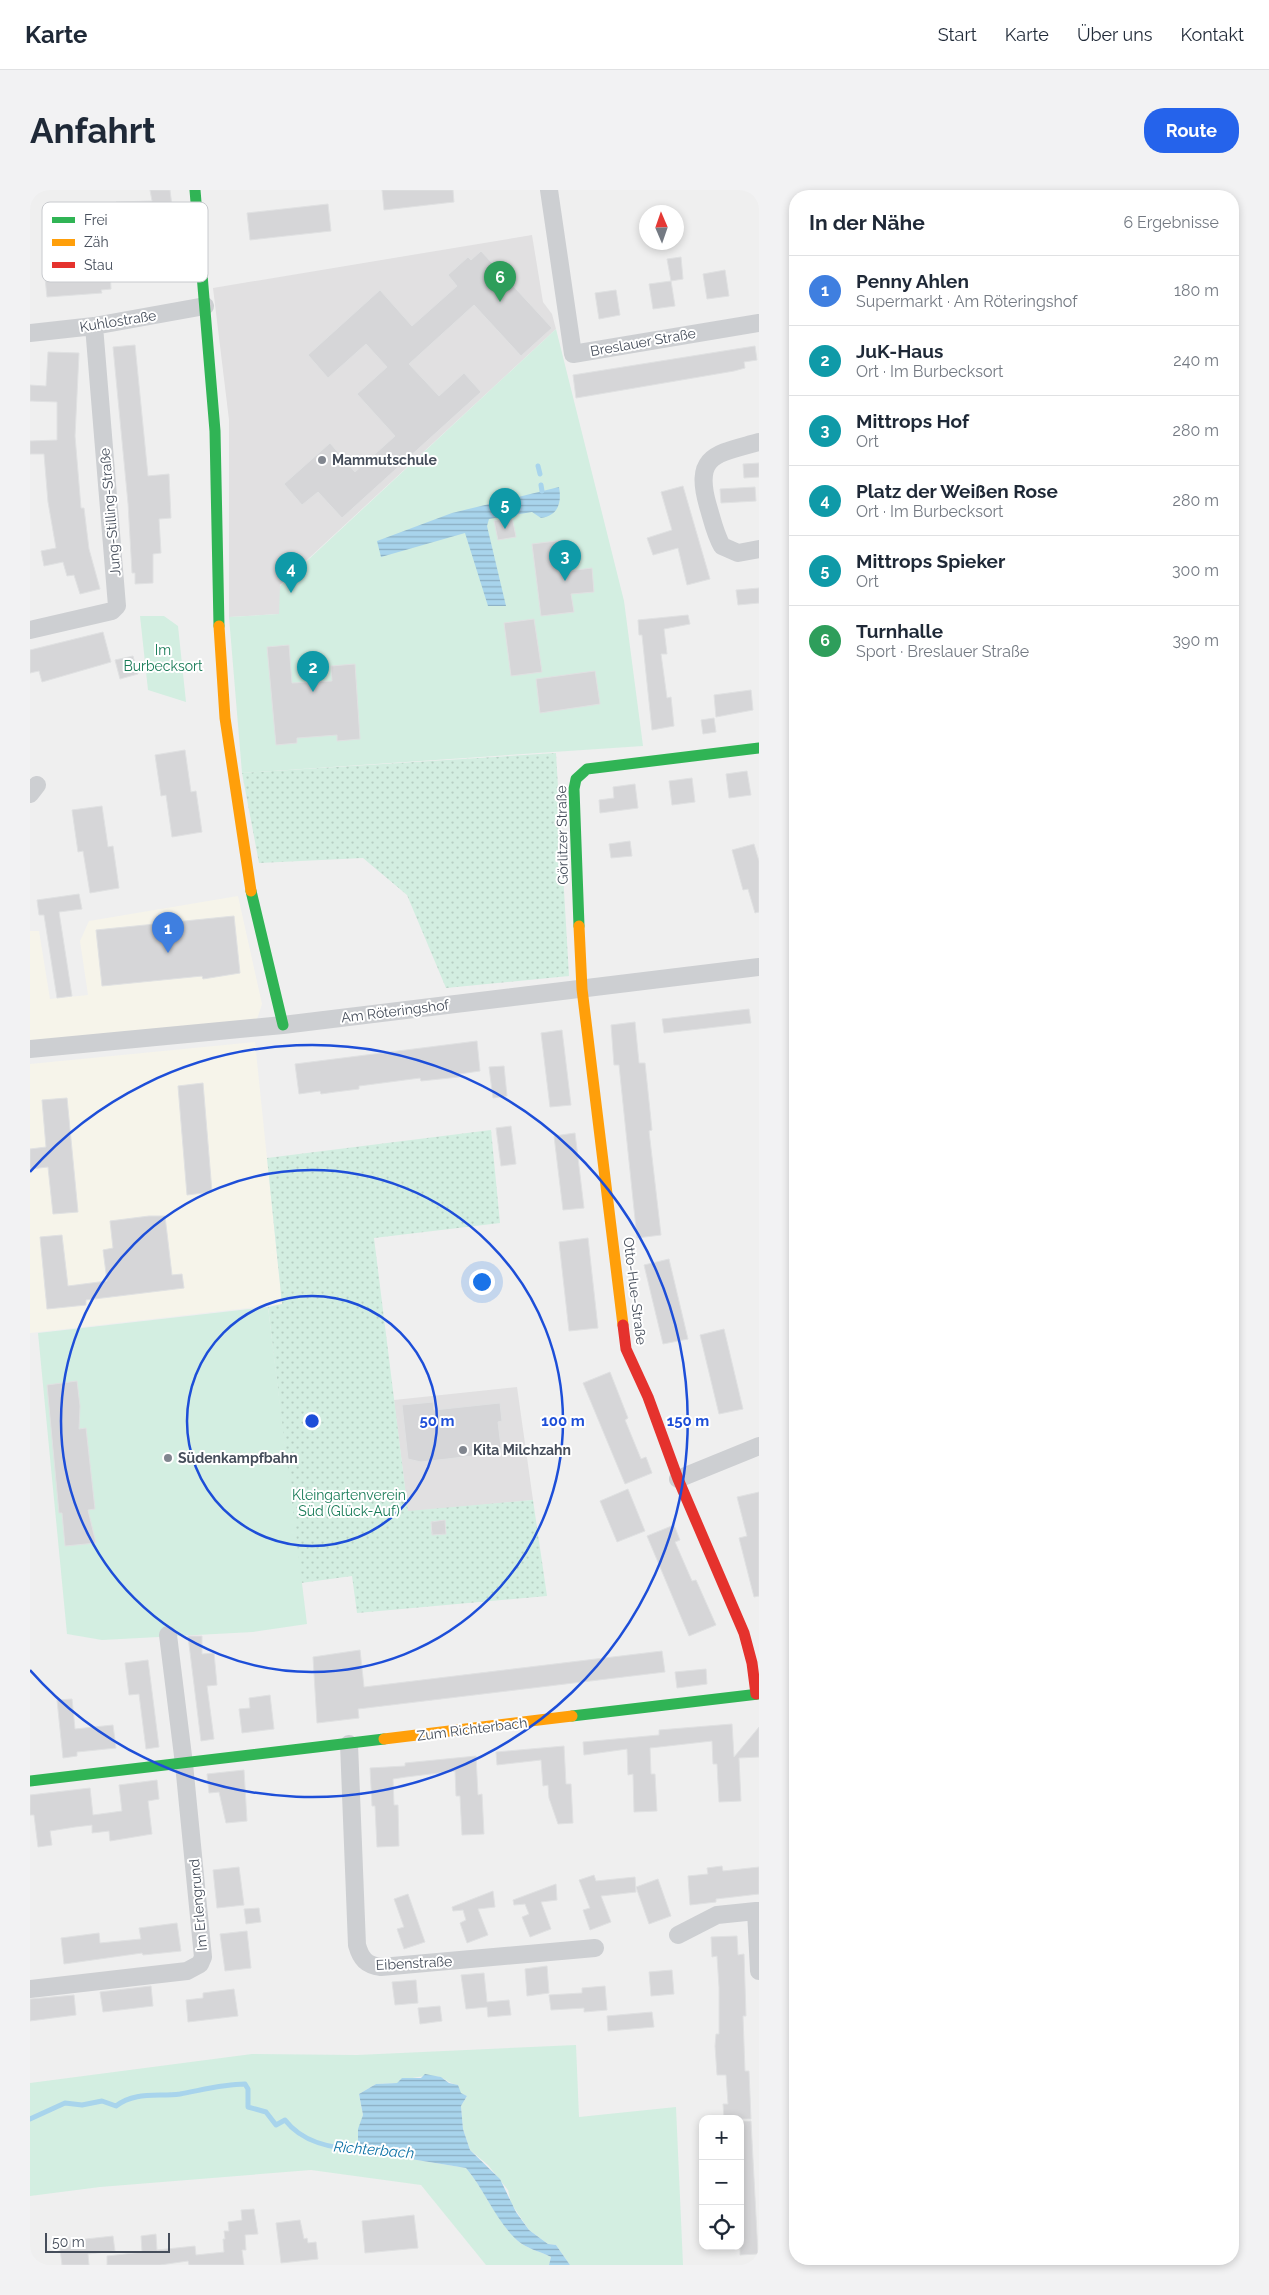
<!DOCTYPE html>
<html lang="de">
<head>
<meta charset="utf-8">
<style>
  :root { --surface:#fff; --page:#f2f2f3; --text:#1f2937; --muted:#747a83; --line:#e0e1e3; --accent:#2563eb }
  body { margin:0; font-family:Raleway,sans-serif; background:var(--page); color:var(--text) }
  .controls { position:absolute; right:15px; bottom:15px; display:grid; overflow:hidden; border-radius:10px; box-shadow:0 2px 8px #0003 }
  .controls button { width:45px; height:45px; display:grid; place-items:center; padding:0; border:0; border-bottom:1px solid var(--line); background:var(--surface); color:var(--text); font:25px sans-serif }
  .compass { position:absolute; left:609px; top:15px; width:45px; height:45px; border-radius:50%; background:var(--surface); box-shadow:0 2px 8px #0003; rotate:358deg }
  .scale { position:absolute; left:15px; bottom:12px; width:125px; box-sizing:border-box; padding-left:5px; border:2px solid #464e5b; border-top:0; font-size:14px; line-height:18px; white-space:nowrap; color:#464e5b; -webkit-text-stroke:4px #fff; paint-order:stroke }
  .you { position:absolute; left:451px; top:1091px; width:18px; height:18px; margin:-12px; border:4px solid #fff; border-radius:50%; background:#1a73e8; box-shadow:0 0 0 8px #1a73e833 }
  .badge { display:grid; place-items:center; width:32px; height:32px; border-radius:50%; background:var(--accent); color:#fff; font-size:16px; font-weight:700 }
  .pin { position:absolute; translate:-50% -41px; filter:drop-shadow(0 1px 2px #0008) }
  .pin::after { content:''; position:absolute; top:26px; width:18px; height:15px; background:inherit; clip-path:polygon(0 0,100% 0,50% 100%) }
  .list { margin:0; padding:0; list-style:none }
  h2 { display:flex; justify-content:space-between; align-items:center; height:65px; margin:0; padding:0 20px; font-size:21px }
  h2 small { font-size:16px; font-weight:400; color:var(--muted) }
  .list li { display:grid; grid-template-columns:32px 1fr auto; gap:15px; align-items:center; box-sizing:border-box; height:70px; padding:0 20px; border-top:1px solid var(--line) }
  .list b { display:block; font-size:19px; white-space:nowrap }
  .list p { margin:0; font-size:16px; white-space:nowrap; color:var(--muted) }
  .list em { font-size:16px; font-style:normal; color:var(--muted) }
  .icon { flex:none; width:28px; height:28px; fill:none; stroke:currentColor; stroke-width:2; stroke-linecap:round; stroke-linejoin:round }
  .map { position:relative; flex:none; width:729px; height:2075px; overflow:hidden; border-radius:20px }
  header { display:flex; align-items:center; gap:30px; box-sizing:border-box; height:70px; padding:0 25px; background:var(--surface); border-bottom:1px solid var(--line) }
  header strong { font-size:24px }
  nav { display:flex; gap:28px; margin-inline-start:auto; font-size:18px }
  .intro { display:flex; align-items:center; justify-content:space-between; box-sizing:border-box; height:120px; padding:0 30px }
  h1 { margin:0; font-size:35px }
  .button { padding:12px 22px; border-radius:20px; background:var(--accent); color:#fff; font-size:18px; font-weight:700 }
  main { display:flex; gap:30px; padding:0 30px }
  aside { flex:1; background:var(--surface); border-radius:20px; box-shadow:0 2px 8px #0003 }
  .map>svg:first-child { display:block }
  .commercial { fill:#f6f4ea }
  .education { fill:#e1e0e1 }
  .grass { fill:url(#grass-dots) }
  .park { fill:#d3eee1 }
  .water { fill:url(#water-rules) }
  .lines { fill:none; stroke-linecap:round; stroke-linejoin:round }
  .stream { stroke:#a8d4ec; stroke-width:5 }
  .building { fill:#d6d6d8; stroke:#e0e1e2 }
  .street { stroke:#cdcfd2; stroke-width:18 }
  .fast { stroke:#30b455; stroke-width:11 }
  .slow { stroke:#ff9f0a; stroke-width:11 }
  .jam { stroke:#e5322d; stroke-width:11 }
  .ring { fill:none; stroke:#1d4ed8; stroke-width:2.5 }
  .poi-dot { fill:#81868f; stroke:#fff; stroke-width:2 }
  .labels { text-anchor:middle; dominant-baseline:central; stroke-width:4; stroke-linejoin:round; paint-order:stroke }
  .street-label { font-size:14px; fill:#464e5b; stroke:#fff }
  .poi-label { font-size:14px; font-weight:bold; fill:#464e5b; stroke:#fff; text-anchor:start }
  .park-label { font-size:14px; fill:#187b57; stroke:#fff }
  .water-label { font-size:15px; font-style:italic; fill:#0d72a6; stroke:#fff }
  .key { fill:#fff; stroke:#c8cace; stroke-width:1 }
  .key-label { font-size:14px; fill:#464e5b }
  .centre { fill:#1d4ed8; stroke:#fff; stroke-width:2.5 }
  .ring-label { font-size:15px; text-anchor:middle; font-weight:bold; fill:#1d4ed8; stroke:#fff; stroke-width:4; stroke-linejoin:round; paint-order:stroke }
</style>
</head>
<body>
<header>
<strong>Karte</strong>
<nav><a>Start</a><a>Karte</a><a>Über uns</a><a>Kontakt</a></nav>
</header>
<div class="intro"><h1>Anfahrt</h1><a class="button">Route</a></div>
<main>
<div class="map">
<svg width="729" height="2075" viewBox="0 0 729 2075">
  <defs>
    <pattern id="grass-dots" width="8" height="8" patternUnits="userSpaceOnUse" patternTransform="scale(1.25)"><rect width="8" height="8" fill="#d3eee1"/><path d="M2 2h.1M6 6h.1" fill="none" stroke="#b6cec3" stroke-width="1.8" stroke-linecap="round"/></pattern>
    <pattern id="water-rules" width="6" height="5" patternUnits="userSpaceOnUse" patternTransform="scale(1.25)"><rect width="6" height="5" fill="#a8d4ec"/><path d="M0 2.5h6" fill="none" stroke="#8baec2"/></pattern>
  </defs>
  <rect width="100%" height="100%" fill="#efefef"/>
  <!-- commercial -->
  <path class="commercial" d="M208,706L232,814L227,829L0,852V741H9L20,809L58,805L50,751L59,731Z
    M225,852L252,1114L0,1143V874Z"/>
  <!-- education -->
  <path class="education" d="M502,45L513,112L522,124L526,139L250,395V424L199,427V230L183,98Z
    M487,1197L503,1310L378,1322L364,1210Z"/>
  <!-- grass -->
  <path class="grass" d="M526,563L539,786L416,798L377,705L333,668L229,673L212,583Z
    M461,940L470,1033L344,1048L378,1321L503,1310L517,1406L327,1423L322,1386L271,1393L238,1117L252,1114L237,968Z"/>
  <!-- park -->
  <path class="park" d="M526,139L594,411L613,556L212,583L199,427L249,424L250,396Z
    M110,426H134L148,436L156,512L118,500Z
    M238,1117L277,1434L223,1442L72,1450L37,1444L8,1143Z
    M546,1855L549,1927L646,1917L653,2075H540L526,2055L518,2054L499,2040L481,2013L478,2000L458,1975L440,1960L433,1939L431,1916L437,1906L430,1903L428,1895C420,1894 416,1889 410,1887C400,1884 379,1888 369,1891L368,1893L346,1894L329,1904L333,1925L328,1943V1953L323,1955L324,1962L356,1965L436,1978C455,2000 470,2038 492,2054C501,2060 512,2062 521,2067L519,2075H456L391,1995L281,1980L70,1997L0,2006V1893L222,1864L327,1865Z"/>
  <!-- water -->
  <path class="water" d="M529,297C532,312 528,326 511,328L502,322L459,329L457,336L476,416H458L435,343L351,367L347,351L422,323Z
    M395,1884L411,1887L419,1893L428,1895L431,1903L437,1906L431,1916L433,1939L440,1960L470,1989L486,2022L499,2040L518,2054L526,2055L540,2075H519L521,2067C512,2062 501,2060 492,2054C469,2038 455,2000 436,1978L356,1965L324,1963L323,1955L328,1952V1939L333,1925L329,1904L346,1894L367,1893L372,1888H391Z"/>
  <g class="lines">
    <!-- stream -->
    <path class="stream" d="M508,276L510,284
      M511,295L512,301
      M0,1929L35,1913L52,1915L72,1911L86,1916C105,1901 128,1907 150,1904C172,1900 193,1894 215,1894L218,1899V1917L236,1922L246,1935L255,1930C272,1952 302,1959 330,1959"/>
  </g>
  <!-- building -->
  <path class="building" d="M120,0H140L142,16L128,17L133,64L102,67L99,26L87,27L86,12L122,11Z
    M352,0H423L424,12L354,20Z
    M298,14L301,41L220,50L217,23Z
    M451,61L522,138L491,166L444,115L379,174L409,206L434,183L451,202L312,328L288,302L272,315L254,294L300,253L325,282L365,246L327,204L357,177L336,154L298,188L278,165L350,100L382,136L427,96L418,85L438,67L441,70Z
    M48,64L49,82L80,79L81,99L71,100L72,103L17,107L13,68Z
    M651,67L653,89L641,91L645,116L623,119L619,94L641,91L637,69Z
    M695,80L699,106L677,109L673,84Z
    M586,100L590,125L569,129L565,103Z
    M105,155L118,286L139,284L141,328L129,329L131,363L123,364V393L105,394V383H102L98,313L83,157Z
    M725,156L727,170L714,172L715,178L704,181L546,208L543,185Z
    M18,162L49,163L45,246L51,318H54L59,359L70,399L50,404L44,385L37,386L33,372L14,376L11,361L26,358L18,312L14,264H0V251L27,250V212L0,211V195L16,196Z
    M729,273V287L714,288L713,274Z
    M653,296L680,389L657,395L648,358L623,365L617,348L642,340L631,302Z
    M725,297L726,311L691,313L690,299Z
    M482,327L486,347L468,350L464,331Z
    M535,350L539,381L562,378L564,402L541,404L544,422L511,426L502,354Z
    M729,398V413L708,415L706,400Z
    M658,425L660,434L634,439L637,464H631L637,508L641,507L644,536L622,540L612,445H609L608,430Z
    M504,429L512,482L481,486L474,433Z
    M73,442L81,472L12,492L9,481L0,483V460Z
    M259,455L262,493L302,491L301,476L325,474L330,549L307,551V545L267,548V553L246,555L237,457Z
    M103,466L108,484L90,489L85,470Z
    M565,481L570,514L510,523L506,489Z
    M721,500L723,520L686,527L684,505Z
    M684,528L686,542L673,544L671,530Z
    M155,560L161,602L166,601L172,642L142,647L136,605L131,606L125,565Z
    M717,581L721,605L699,608L696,584Z
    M662,588L665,612L642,615L639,591Z
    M605,594L608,618L570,623L569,610L584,608L583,597Z
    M72,616L78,657L83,656L89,698L60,703L53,661L48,662L42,620Z
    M600,651L602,666L581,668L579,654Z
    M724,654L729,671V722L725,723L718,699L713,700L702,660Z
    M49,704L52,719L29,722L42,806L27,808L14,725H9L7,710Z
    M204,726L210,783L173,789L172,786L72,796L66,740Z
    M719,819L721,833L634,843L632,829Z
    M605,832L609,873H615L622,940L619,941L631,1045L607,1048L589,875H584L581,835Z
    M532,840L541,915L520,917L511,843Z
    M447,851L450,881L429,884V887L391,891L390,888L329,896V899L305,902L291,904L290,901L269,904L265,874Z
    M474,876L477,906L463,908L459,877Z
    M173,893L182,1002L157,1005L148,896Z
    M37,908L48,1022L23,1024L18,977L0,979V959L16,957L12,910Z
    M481,936L486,974L471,976L466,938Z
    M545,943L554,1018L533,1020L524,946Z
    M119,1026H135L142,1085L152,1084L154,1098L56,1110V1115L17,1119L10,1047L32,1045L38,1096L77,1091L73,1060L83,1058L80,1031Z
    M558,1048L568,1138L539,1141L529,1052Z
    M639,1069L658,1149L633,1154L614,1075Z
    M694,1139L713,1219L689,1224L670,1145Z
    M580,1182L598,1228L595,1230L611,1269L616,1267L622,1283L595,1294L553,1193Z
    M47,1191L50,1216L49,1239L56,1238L65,1319L58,1320L66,1353L35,1356L32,1323H29L17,1195Z
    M403,1212L404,1220L470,1213L472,1231L468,1232L471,1257L468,1263L391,1272L378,1269L372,1215Z
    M598,1299L615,1341L587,1352L570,1311Z
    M729,1302V1406L724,1407L709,1348L717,1346L707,1307Z
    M415,1330L416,1344L402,1345L401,1332Z
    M644,1335L650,1350L645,1352L662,1391L666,1390L686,1435L659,1446L617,1346Z
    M158,1446H172V1464L184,1463L187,1495L177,1496L184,1549L171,1551Z
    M330,1460L334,1497L632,1461L635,1482L328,1519L329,1528L287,1533L283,1467Z
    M118,1470L129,1557L116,1559L109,1504L99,1505L95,1473Z
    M676,1479L677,1494L647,1498L645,1482Z
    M240,1505L244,1539L212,1543L209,1519L220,1518L219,1508Z
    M42,1509L45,1539L83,1535L86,1558L47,1562V1566L33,1568L27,1510Z
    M702,1534L704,1567L729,1537V1567L709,1568L711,1611L689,1612L687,1574H683L682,1551L620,1558L621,1584H625L627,1621L604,1622L603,1584L598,1585L597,1559L554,1565L553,1552L629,1545V1540Z
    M534,1556L536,1594H541L543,1633L528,1634L519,1608L518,1595L513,1596L511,1570L467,1575L466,1562Z
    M446,1566L448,1605L452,1604L454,1644L432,1645L430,1606H426L425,1581L376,1587L363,1589L364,1615H368L369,1656L347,1657L345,1616H342L340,1578L375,1576V1573Z
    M214,1580L217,1631L196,1633L189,1602L179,1603L177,1584Z
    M127,1590L129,1609L118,1611L122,1644L80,1651L79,1641L62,1643V1635L45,1637L20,1641L22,1655L8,1657L4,1625H0V1605L60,1598L63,1625L78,1623L92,1621L89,1595Z
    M692,1676L693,1681L729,1677V1704L686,1709V1712L660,1715L658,1686L678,1684L677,1678Z
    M209,1677L214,1715L187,1718L183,1680Z
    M564,1685L566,1691L605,1687L606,1702L571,1706L581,1732L560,1740L553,1720L560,1718L549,1690Z
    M628,1689L641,1726L619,1734L606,1697Z
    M526,1694L527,1710L511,1712L521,1739L500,1747L492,1727L499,1724L495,1714L484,1715L483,1710Z
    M463,1701L465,1717L448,1719L458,1745L437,1753L430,1733L436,1730L433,1720L423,1721L422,1717Z
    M378,1704L395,1752L374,1759L367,1739L374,1737L364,1709Z
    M229,1718L231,1732L216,1734L214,1719Z
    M147,1733L151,1761L113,1765L112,1763L34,1774L31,1748L69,1743L70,1753L111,1749L109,1738Z
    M217,1741L221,1778L195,1781L190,1744Z
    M707,1746L708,1765L714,1764L716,1826H713L715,1881H719L721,1929H694L693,1914H698L696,1885H687L685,1856L686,1844H689V1797L687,1766L682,1767L681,1747Z
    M517,1776L519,1803L497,1806L495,1779Z
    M642,1780L644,1804L621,1806L619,1782Z
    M454,1783L457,1812L479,1810L481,1825L458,1827L457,1817L436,1819L431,1785Z
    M386,1790L388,1813L365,1815L362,1792Z
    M121,1796L123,1816L73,1822L70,1802Z
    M575,1796L577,1820L554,1822V1818L521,1820L519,1805L552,1803V1798Z
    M204,1799L208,1826L158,1832L156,1810L173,1808V1803Z
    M44,1805L46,1825L0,1831V1809Z
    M410,1816L412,1831L390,1834L388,1818Z
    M622,1822L624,1837L578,1841L577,1826Z
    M710,1931H721L728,2064L710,2065Z
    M224,2019L228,2044L215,2045L216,2060H212L214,2075H159L158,2071L130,2075H77V2066L112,2062L111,2046L126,2044L127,2060L165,2056L166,2065L194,2062L193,2049H195L194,2041H199L198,2032L212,2030L211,2020Z
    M384,2025L388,2058L335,2063L332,2031Z
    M270,2030L274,2049L277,2048L278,2053L286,2052L288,2069L251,2073L246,2033Z
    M83,2046L85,2061L58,2064L59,2075H32L29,2052Z"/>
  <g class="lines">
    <!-- street -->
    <path class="street" d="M519,0L543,164L729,133
      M0,143L64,136L175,116
      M729,252C687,264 663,264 678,316C682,329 685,344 692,356L708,363L729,359
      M0,440L82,421L87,416L64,136
      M0,604L7,595
      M0,859L253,835L729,777
      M648,1289L729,1256
      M319,1554L327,1755C331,1769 336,1775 351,1777L565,1758
      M729,1721H726L729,1781
      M648,1745L687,1725L726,1721
      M0,1799L157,1781L170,1774L173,1767L154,1574L138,1445"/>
    <!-- fast -->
    <path class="fast" d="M165,0L185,241L189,436
      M221,701L253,835
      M549,736L544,599L546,589L557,579L729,558
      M542,1526L729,1504
      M0,1591L354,1549"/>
    <!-- slow -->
    <path class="slow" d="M189,436L195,528L221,701
      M549,736L552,799L593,1135
      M354,1549L542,1526"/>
    <!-- jam -->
    <path class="jam" d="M593,1135L596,1159L618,1207L648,1289L714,1443L722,1473L726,1504"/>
  </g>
  <!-- distance rings -->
  <g class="ring">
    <circle cx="282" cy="1231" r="125"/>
    <circle cx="282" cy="1231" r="251"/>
    <path d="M0 982A376 376 0 1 1 0 1480"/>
  </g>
  <!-- markers -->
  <g class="poi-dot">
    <circle cx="292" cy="270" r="5"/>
    <circle cx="433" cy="1260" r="5"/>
    <circle cx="138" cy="1268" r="5"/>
  </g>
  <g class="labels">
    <!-- street labels -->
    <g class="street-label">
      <text transform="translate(88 131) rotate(-9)">Kuhlostraße</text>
      <text transform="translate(613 152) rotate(-10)">Breslauer Straße</text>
      <text transform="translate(80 322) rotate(-95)">Jung-Stilling-Straße</text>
      <text transform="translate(532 645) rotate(-91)">Görlitzer Straße</text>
      <text transform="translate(365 821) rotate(-7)">Am Röteringshof</text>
      <text transform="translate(605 1101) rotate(83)">Otto-Hue-Straße</text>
      <text transform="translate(442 1539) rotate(-7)">Zum Richterbach</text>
      <text transform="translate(168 1715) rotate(-95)">Im Erlengrund</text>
      <text transform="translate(384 1773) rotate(-3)">Eibenstraße</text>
    </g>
    <!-- poi labels -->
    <g class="poi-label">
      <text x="302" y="270">Mammutschule</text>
      <text x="443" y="1260">Kita Milchzahn</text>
      <text x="148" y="1268">Südenkampfbahn</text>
    </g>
    <!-- park labels -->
    <g class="park-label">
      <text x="133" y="460">Im<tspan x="133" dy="16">Burbecksort</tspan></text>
      <text x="319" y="1305">Kleingartenverein<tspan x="319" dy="16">Süd (Glück-Auf)</tspan></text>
    </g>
    <!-- water labels -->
    <g class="water-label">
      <text transform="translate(344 1960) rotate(5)">Richterbach</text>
    </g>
  </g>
  <!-- legend -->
  <rect x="12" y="12" width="166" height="80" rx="8" class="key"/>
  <rect x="22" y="27" width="23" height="6" fill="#30b455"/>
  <rect x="22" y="49" width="23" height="7" fill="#ff9f0a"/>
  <rect x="22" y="72" width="23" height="6" fill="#e5322d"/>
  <g class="key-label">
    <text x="54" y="35">Frei</text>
    <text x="54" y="57">Zäh</text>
    <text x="54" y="80">Stau</text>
  </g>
  <circle cx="282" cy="1231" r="8" class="centre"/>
  <g class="ring-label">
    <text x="407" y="1236">50 m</text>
    <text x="533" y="1236">100 m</text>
    <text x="658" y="1236">150 m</text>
  </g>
</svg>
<div class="controls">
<button>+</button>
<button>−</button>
<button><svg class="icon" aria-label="locate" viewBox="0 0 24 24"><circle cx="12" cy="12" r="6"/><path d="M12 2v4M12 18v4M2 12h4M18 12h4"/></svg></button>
</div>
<svg class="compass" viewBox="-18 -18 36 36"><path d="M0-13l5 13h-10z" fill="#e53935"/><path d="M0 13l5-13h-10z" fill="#747a83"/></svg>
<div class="scale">50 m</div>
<div class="you"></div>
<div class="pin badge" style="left:138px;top:763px;background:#3f7fe0">1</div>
<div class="pin badge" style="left:283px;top:502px;background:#0f9aa8">2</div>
<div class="pin badge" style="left:535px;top:391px;background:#0f9aa8">3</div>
<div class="pin badge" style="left:261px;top:403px;background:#0f9aa8">4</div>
<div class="pin badge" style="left:475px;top:339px;background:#0f9aa8">5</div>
<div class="pin badge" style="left:470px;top:112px;background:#2e9e5b">6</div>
</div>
<aside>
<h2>In der Nähe<small>6 Ergebnisse</small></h2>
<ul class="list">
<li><span class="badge" style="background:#3f7fe0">1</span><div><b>Penny Ahlen</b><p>Supermarkt · Am Röteringshof</p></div><em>180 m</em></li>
<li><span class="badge" style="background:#0f9aa8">2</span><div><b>JuK-Haus</b><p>Ort · Im Burbecksort</p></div><em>240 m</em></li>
<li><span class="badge" style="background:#0f9aa8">3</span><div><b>Mittrops Hof</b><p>Ort</p></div><em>280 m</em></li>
<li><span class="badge" style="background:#0f9aa8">4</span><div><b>Platz der Weißen Rose</b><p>Ort · Im Burbecksort</p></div><em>280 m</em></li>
<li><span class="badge" style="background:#0f9aa8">5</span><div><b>Mittrops Spieker</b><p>Ort</p></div><em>300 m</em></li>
<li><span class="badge" style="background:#2e9e5b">6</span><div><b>Turnhalle</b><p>Sport · Breslauer Straße</p></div><em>390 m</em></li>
</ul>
</aside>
</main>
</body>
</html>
